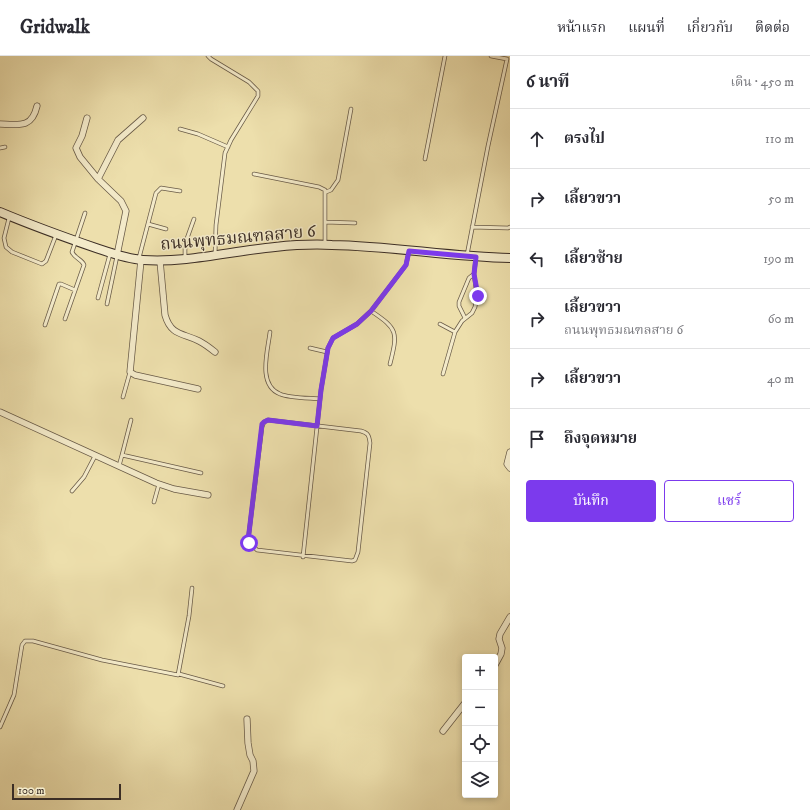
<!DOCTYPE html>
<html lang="th">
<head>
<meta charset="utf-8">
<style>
  :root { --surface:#fff; --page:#f7f7f7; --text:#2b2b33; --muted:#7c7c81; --line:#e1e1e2; --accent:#7c3aed }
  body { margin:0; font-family:"IM FELL DW Pica","Noto Serif Thai",serif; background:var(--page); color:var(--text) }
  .controls { position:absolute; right:12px; bottom:12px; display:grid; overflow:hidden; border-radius:4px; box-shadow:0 2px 6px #0003 }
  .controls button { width:36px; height:36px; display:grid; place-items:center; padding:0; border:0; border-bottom:1px solid var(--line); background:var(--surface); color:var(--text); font:20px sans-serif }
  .scale { position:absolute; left:12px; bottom:10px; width:109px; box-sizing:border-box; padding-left:4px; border:2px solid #3c2e25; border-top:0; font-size:11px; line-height:14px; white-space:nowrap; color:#3c2e25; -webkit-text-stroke:3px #f3eac9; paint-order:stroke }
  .stop { position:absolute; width:12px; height:12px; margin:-9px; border:3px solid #7c3aed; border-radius:50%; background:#fff }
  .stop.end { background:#7c3aed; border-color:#fff; box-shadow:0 1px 4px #0008 }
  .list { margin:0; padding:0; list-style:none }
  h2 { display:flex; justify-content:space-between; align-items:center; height:52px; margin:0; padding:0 16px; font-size:17px }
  h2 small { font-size:13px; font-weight:400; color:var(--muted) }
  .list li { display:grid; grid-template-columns:26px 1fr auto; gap:12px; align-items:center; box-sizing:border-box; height:60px; padding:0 16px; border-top:1px solid var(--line) }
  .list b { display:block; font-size:15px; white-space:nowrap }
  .list p { margin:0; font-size:13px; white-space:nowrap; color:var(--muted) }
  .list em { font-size:13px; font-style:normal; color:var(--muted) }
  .actions { display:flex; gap:8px; padding:12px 16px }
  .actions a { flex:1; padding:9px 0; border:1px solid var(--accent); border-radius:4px; text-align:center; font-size:14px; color:var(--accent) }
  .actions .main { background:var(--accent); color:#fff }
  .icon { flex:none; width:22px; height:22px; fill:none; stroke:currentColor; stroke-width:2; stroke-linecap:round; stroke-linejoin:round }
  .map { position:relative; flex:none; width:510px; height:754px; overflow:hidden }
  header { display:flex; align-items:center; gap:24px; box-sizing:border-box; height:56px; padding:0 20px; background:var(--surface); border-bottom:1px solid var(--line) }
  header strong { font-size:19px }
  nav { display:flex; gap:22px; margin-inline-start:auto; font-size:14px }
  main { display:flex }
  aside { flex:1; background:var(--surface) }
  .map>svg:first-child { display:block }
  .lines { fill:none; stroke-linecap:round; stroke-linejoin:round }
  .service-casing { stroke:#685a47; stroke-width:4.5 }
  .minor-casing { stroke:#685a47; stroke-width:7 }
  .secondary-casing { stroke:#3c2e25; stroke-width:10 }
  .service { stroke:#f3eac9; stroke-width:3 }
  .minor { stroke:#f3eac9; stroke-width:5.5 }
  .secondary { stroke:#f3eac9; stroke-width:8 }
  .route { stroke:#7c3aed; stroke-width:5 }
  .labels { text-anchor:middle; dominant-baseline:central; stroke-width:3; stroke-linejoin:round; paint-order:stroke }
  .street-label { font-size:17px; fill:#3c2e25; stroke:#f3eac9 }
</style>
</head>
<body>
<header>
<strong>Gridwalk</strong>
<nav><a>หน้าแรก</a><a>แผนที่</a><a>เกี่ยวกับ</a><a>ติดต่อ</a></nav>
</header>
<main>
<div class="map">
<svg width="510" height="754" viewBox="0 0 510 754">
  <rect width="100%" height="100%" fill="#eddfac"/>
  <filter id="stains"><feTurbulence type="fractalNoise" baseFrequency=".005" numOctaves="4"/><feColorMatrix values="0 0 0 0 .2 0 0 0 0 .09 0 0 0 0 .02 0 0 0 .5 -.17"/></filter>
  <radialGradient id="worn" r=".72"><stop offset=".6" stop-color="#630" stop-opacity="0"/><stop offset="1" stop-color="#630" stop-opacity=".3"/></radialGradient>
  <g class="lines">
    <defs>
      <path id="service" d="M208,0L211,3L249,26L258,35V40L231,84L225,97L216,169L215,199
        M180,73L198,78L228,91
        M0,92L5,91
        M425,103L445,0
        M254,118L319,131L325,134V187
        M326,136L331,134L338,124L351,53
        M9,162L4,182L6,191L12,196L42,208L46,205L56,179
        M325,166L355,167
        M148,168L166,173
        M472,171L508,172L510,171
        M467,199L488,90L507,3L491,0
        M139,202L156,137L161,132L180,135
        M185,203V188L194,163
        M98,242L110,198
        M107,248L117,200
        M371,255C398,273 398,276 390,308
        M465,262L459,250V246L469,222L474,218
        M65,263L84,209C82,203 75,203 72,196L85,157
        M440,268L455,276
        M45,269L59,228H61L75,234
        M270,276C268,294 257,329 280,338C289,342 309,342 320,343
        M310,292L327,296
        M443,318L455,276L462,265L472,257L475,251L477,240L474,218L476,201
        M123,341L130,316
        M268,364L361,375C368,377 369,379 370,387L358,496L355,504L352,505L257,494L248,485L262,371L264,366Z
        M122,399L131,364
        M119,410L122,399L201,417
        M72,435L84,421L95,400
        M154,446L159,428
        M303,501L321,334L328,292L333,282L357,268L371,255L406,209L409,195
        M179,618L223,630
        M0,671L14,639L22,589L25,585H33L102,604L178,619L189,560L192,532"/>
      <path id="minor" d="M87,62L82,80L76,92L80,101L98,123
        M0,68C20,69 32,72 37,50
        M117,199L126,155L121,145L98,123L118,84L143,62
        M141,204L130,316L135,319L198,333
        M160,205L165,259C171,280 183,277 199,285C205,288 210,292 215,296
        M0,356L156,427L174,433L208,439
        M510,396L507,408L510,412
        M495,609L501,598L502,592L499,583L500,578L510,561
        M443,675L465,647
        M237,754L254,715L253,705L250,699L248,687L247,663"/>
      <path id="secondary" d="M0,156C31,169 64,181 96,192C111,197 127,203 143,204C187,207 231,195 275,191C294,189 313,188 332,189C392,190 451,201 510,202"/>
    </defs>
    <!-- service casing -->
    <use href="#service" class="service-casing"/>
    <!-- minor casing -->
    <use href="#minor" class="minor-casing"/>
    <!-- secondary casing -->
    <use href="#secondary" class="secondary-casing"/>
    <!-- service -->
    <use href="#service" class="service"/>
    <!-- minor -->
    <use href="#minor" class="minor"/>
    <!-- secondary -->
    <use href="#secondary" class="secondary"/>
  </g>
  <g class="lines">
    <!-- route -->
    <path class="route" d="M249,487L248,485L262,368L264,366L268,364L317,370L321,334L328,292L333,282L357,268L371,255L406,209L409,195L476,201L474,218L478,240"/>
  </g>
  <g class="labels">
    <!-- street labels -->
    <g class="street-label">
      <text transform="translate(238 182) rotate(-5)">ถนนพุทธมณฑลสาย 6</text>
    </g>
  </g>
  <rect width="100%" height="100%" filter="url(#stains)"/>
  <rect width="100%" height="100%" fill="url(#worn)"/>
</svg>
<div class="controls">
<button>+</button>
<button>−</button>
<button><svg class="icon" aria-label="locate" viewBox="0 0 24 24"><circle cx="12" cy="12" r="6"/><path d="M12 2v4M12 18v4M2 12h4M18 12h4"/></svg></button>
<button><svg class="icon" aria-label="layers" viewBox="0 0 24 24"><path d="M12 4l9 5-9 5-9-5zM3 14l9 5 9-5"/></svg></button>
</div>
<div class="scale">100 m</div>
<div class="stop" style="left:249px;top:487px"></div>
<div class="stop end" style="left:478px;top:240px"></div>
</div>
<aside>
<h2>6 นาที<small>เดิน · 450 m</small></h2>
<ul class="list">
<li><svg class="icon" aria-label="ahead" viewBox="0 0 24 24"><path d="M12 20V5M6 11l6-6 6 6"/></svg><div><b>ตรงไป</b></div><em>110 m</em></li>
<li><svg class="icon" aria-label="right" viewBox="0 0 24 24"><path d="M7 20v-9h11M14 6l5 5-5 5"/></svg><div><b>เลี้ยวขวา</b></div><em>50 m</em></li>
<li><svg class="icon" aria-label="left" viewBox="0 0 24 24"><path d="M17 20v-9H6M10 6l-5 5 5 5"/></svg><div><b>เลี้ยวซ้าย</b></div><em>190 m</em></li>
<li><svg class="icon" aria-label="right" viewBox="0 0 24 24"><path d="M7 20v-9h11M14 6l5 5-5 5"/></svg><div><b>เลี้ยวขวา</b><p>ถนนพุทธมณฑลสาย 6</p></div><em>60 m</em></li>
<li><svg class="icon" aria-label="right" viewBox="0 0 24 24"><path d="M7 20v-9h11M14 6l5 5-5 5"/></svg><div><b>เลี้ยวขวา</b></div><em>40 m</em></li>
<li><svg class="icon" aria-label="arrive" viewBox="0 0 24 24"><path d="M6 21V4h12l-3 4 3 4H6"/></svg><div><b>ถึงจุดหมาย</b></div></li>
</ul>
<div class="actions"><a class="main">บันทึก</a><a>แชร์</a></div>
</aside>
</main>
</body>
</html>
